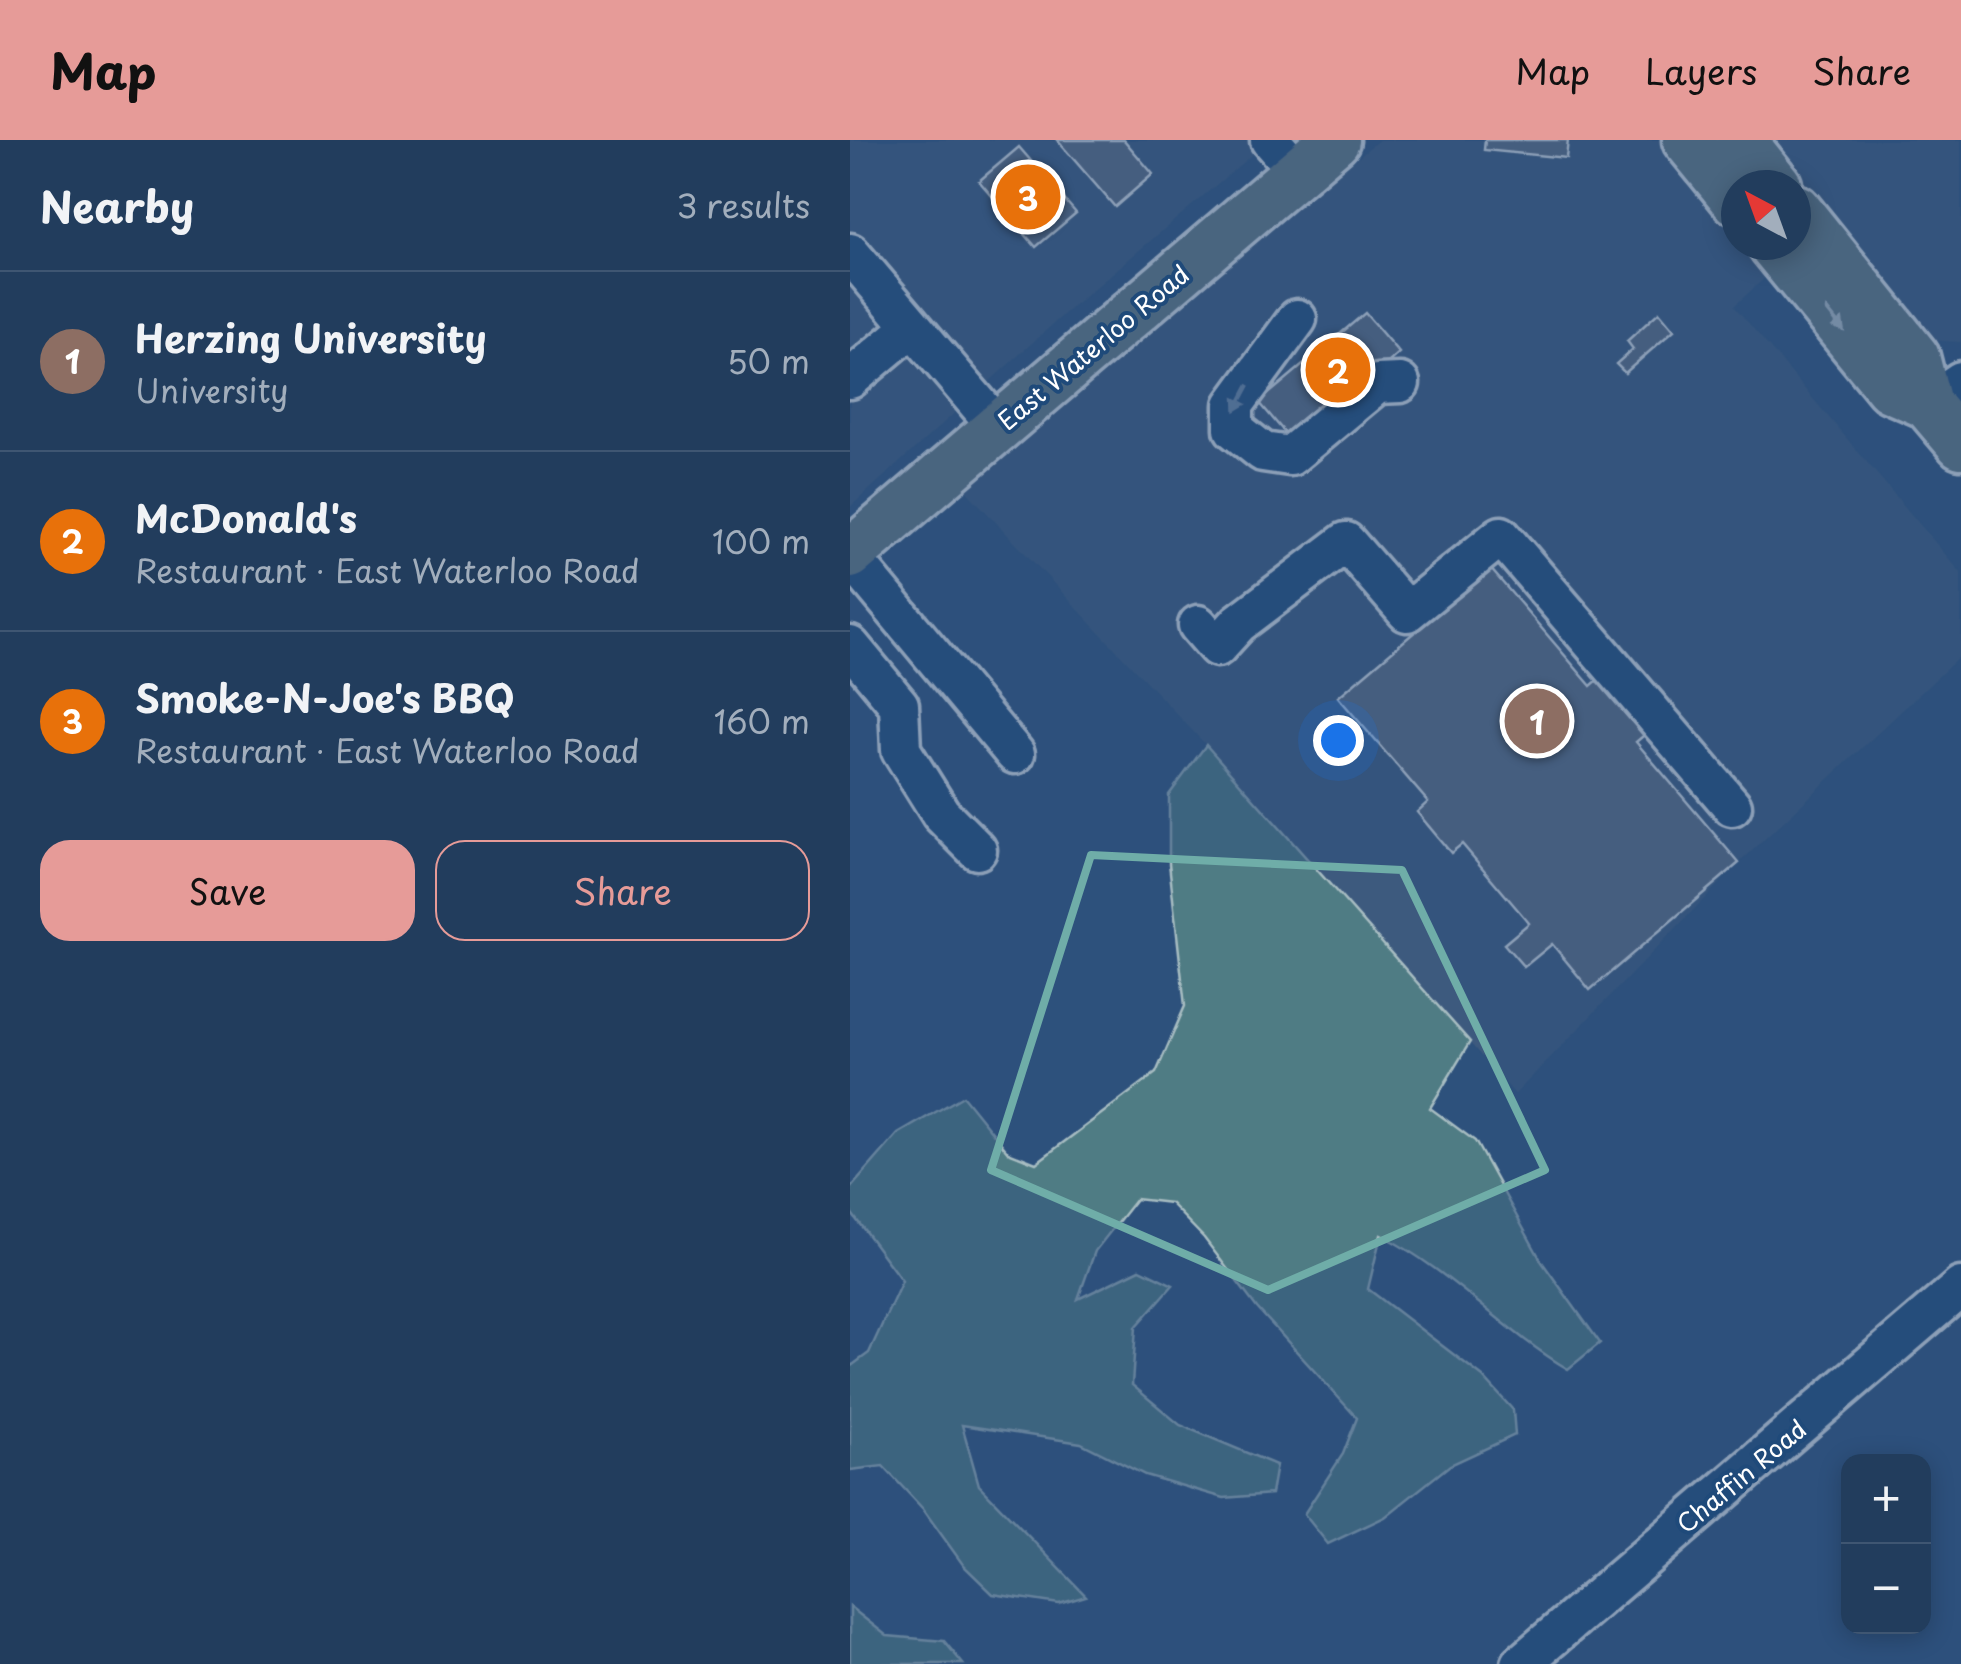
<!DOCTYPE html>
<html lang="en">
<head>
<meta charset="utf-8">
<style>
  :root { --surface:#223d5d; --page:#2a4463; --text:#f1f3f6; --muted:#a2aebc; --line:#3f5672; --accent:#e69b98 }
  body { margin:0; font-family:"Playpen Sans",sans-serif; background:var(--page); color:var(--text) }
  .controls { position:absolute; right:30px; bottom:30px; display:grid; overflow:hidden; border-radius:20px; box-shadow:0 5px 25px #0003 }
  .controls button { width:90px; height:90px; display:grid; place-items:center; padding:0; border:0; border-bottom:2px solid var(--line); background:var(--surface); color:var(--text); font:50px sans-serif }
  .compass { position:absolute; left:871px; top:30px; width:90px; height:90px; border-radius:50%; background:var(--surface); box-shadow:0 5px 25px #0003; rotate:319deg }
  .you { position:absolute; left:488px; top:600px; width:35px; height:35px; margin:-25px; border:8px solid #fff; border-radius:50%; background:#1a73e8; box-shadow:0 0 0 15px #1a73e833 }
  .badge { display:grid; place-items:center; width:65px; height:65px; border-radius:50%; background:var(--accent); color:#fff; font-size:32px; font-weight:700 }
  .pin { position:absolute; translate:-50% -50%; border:5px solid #fff; box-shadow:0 2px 10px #0006 }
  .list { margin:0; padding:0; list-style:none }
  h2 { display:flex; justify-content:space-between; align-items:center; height:130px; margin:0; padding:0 40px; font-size:42px }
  h2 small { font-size:32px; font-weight:400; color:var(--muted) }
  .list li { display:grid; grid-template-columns:65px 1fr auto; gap:30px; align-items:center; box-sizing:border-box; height:180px; padding:0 40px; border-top:2px solid var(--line) }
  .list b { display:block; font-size:38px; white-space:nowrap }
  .list p { margin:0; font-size:32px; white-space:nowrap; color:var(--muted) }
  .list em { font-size:32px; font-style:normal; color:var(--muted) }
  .actions { display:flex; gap:20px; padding:30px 40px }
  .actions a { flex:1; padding:22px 0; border:2px solid var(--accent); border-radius:30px; text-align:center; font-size:35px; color:var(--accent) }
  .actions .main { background:var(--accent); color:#111 }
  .map { position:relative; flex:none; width:1111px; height:1524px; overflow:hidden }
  header { display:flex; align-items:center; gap:60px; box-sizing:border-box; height:140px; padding:0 50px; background:var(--accent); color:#111 }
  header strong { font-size:48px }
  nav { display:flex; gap:55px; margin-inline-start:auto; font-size:35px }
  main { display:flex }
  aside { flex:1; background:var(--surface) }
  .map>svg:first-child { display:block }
  .built { fill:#3e5a7e }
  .green { fill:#507b84; stroke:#a8bdc2; stroke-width:2.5 }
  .building { fill:#646f84; stroke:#fff; stroke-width:2.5 }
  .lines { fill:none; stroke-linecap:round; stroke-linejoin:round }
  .minor-casing { stroke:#fff; stroke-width:45 }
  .major-casing { stroke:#fff; stroke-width:55 }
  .minor { stroke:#1f4a7a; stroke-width:38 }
  .major { stroke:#6b7e84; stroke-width:48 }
  .oneway { fill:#cbd2d4 }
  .oneway2 { fill:#7992af }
  .marked { fill:none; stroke:#6fada8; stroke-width:8; stroke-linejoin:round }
  .labels { text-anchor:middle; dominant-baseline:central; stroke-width:8; stroke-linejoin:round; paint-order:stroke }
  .street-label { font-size:25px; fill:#fff; stroke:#1f4a7a }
</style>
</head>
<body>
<header>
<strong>Map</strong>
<nav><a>Map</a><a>Layers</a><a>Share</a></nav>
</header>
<main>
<aside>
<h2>Nearby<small>3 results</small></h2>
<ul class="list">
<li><span class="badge" style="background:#8d6e63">1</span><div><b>Herzing University</b><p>University</p></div><em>50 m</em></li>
<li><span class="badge" style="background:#e8710a">2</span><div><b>McDonald's</b><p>Restaurant · East Waterloo Road</p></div><em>100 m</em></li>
<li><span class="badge" style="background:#e8710a">3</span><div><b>Smoke-N-Joe's BBQ</b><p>Restaurant · East Waterloo Road</p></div><em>160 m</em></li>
</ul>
<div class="actions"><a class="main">Save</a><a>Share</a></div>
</aside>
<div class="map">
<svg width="1111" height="1524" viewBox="0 0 1111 1524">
  <rect width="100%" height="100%" fill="#2d517c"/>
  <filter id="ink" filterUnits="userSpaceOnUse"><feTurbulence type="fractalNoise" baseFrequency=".01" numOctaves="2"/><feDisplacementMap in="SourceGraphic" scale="20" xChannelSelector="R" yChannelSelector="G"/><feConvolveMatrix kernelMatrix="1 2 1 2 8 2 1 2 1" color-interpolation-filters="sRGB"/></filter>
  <g filter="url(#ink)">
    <!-- built -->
    <path class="built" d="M0,0H419L213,175L0,367Z
      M529,0H822L886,88V105H898L919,134L884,166L1111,433V515L889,723L665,954L356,605L108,342Z
      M917,0H1111V202L1080,200Z"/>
    <!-- green -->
    <path class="green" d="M356,605L620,902L580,968L625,1001L692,1122L750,1203L718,1229C652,1190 600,1130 531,1095L518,1149L633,1237L663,1270L665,1295L600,1325L535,1377L478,1404L454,1374L493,1314L507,1278L407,1168L354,1098L320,1063L286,1059L245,1111L228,1159L290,1129L323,1145L286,1187L282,1245L330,1285L426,1325L421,1354L374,1358L295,1335L231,1303L112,1285L129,1345L236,1456L209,1464L143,1454L114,1426L73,1369L33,1326L0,1330V1227L19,1213L52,1141L0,1071V1049L48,994L113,956L158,1012L186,1023L306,933L335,866L319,723V655Z
      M0,1467L37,1496L94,1501L113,1524H0Z"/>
    <!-- building -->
    <path class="building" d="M207,0H274L303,34L265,67Z
      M635,0H718L716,18L634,10Z
      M169,7L226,73L186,107L129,41Z
      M809,172L824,190L775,233L766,224L783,209L777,201Z
      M515,173L549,213L446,306L409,262Z
      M640,428L741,546L758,531L805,586L786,602L889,723L740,850L702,804L674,827L654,804L679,783L612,704L601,713L567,672L578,662L488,557Z"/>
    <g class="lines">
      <defs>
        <path id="minor" d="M420,0L448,32
          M0,113L148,287
          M447,179L384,265V289L413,312L440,316L527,244L550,243
          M0,239L62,187
          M1077,264L1111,241
          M0,416L165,614
          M348,485L367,507L389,483L496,402L557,472L651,396L882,666
          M0,506L49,565L51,610L91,674L127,710
          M671,1524L1111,1147"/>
        <path id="major" d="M837,0L886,60
          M891,0L927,45
          M946,69L1065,217L1077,264
          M923,105L1040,248L1077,264L1111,304
          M0,414L485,0"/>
      </defs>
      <!-- minor casing -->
      <use href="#minor" class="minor-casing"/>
      <!-- major casing -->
      <use href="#major" class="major-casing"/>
      <!-- minor -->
      <use href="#minor" class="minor"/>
      <!-- major -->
      <use href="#major" class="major"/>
    </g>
    <!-- one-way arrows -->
    <defs><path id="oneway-solid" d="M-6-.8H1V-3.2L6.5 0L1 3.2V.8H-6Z" transform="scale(2.5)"/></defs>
    <use class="oneway" href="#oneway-solid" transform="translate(985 180) rotate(51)"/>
    <use class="oneway2" href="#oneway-solid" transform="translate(392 258) rotate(118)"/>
  </g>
  <!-- marked area -->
  <path d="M0 0H1111V1524H0ZM241,715L552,730L695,1030L418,1150L141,1030Z" fill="#2d517c" fill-opacity=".55" fill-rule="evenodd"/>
  <path class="marked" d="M241,715L552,730L695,1030L418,1150L141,1030Z"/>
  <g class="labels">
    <!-- street labels -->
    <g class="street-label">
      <text transform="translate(243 207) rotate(-40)">East Waterloo Road</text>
      <text transform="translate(891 1336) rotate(-40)">Chaffin Road</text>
    </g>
  </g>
</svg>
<div class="controls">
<button>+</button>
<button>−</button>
</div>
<svg class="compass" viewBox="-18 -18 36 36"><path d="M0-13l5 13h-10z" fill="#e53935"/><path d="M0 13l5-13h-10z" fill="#a2aebc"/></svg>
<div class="you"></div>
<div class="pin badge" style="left:687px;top:581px;background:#8d6e63">1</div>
<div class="pin badge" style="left:488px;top:230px;background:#e8710a">2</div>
<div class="pin badge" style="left:178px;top:57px;background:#e8710a">3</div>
</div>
</main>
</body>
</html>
